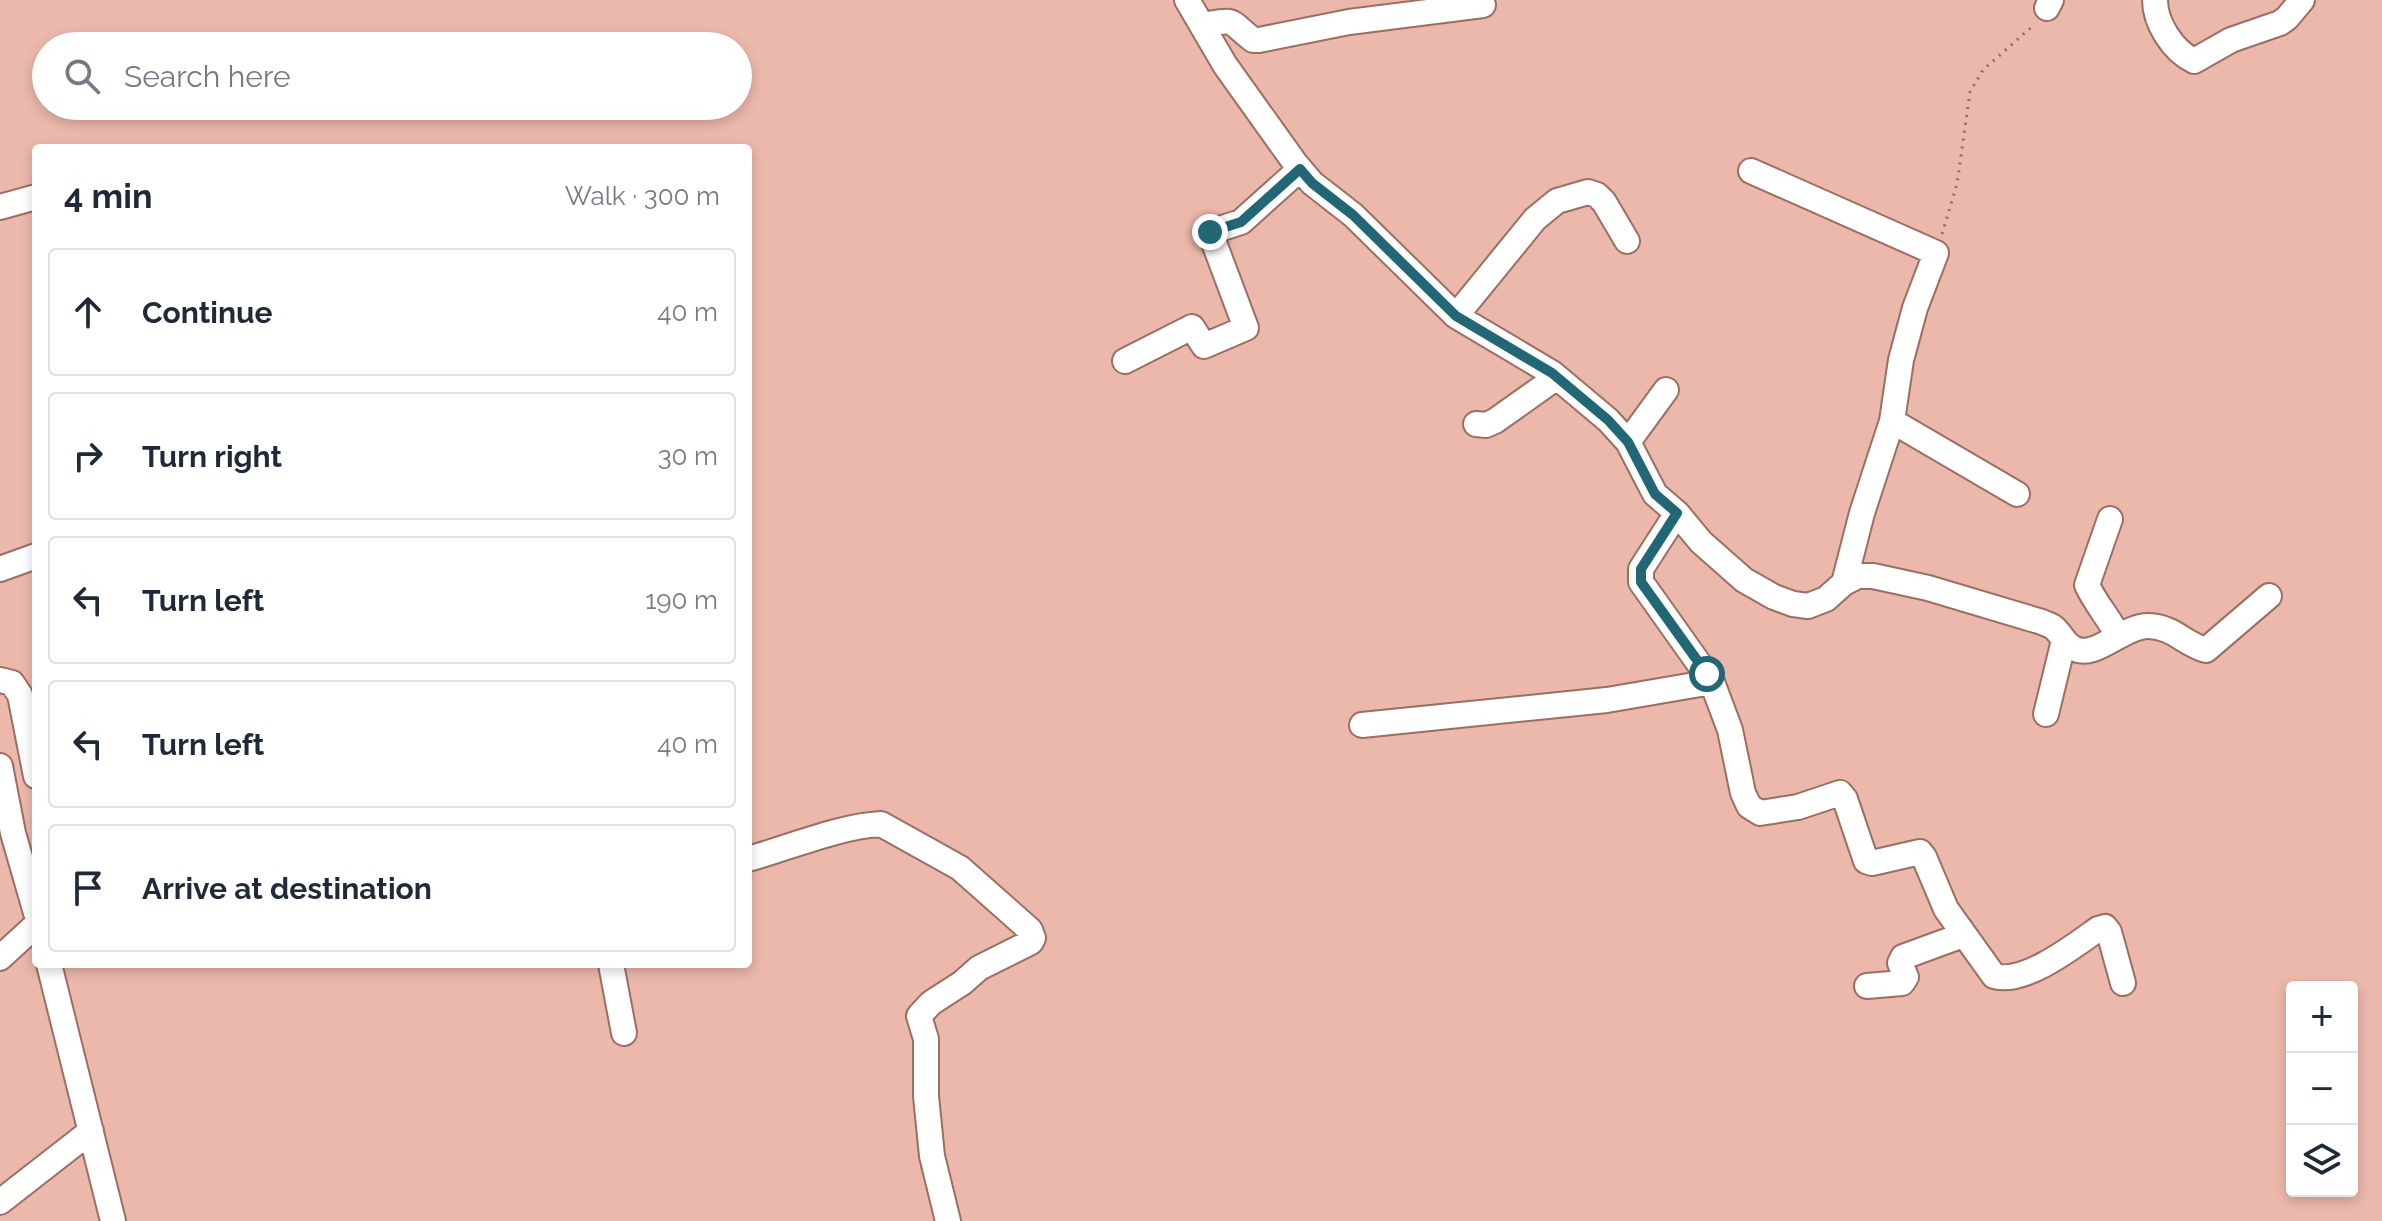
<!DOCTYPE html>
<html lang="en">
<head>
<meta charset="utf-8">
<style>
  :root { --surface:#fff; --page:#f2f2f3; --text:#1f2937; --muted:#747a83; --line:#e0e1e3 }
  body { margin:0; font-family:Raleway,sans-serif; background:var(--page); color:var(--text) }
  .controls { position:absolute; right:24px; bottom:24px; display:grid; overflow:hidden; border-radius:8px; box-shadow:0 4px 12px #0003 }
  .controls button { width:72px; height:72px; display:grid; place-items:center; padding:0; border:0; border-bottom:2px solid var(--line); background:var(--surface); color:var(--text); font:40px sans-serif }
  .stop { position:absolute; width:24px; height:24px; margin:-18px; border:6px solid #216776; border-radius:50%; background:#fff }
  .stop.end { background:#216776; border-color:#fff; box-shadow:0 2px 8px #0008 }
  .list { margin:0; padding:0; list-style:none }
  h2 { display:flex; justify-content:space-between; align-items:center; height:104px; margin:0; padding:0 32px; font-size:34px }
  h2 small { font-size:26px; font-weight:400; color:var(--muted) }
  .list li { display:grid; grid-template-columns:52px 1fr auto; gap:24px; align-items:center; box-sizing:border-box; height:128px; margin:0 16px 16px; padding:0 16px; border:2px solid var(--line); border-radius:8px }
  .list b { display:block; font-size:30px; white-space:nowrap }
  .list em { font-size:26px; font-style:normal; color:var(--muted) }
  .icon { flex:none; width:44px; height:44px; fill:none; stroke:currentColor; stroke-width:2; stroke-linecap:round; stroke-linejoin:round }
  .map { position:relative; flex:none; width:2382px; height:1221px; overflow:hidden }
  .search { position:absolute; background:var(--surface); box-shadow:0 4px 12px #0003; left:32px; top:32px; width:720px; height:88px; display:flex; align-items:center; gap:20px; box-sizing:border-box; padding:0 28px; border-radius:44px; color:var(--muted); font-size:30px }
  .panel { position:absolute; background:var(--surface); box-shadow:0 4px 12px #0003; left:32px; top:144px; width:720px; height:824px; border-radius:8px }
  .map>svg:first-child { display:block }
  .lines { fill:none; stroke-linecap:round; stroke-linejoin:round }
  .minor-casing { stroke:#9c6e62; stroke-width:28 }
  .path { stroke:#906c63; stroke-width:3; stroke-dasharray:2 6; stroke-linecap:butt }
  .minor { stroke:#fff; stroke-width:24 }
  .route { stroke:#216776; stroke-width:10 }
</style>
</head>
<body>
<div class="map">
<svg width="2382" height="1221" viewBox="0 0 2382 1221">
  <rect width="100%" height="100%" fill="#ecb8ab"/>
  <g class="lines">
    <defs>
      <path id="minor" d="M1187,0L1225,65L1295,163L1312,183L1353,215L1456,316L1552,373L1608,420L1628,442L1655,494L1677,513L1701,542L1744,580L1774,597L1793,604L1808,606L1826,599L1844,583L1858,576H1873L1928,588L2042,622C2046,624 2050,625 2053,627C2061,633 2065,645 2075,649C2096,659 2124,625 2149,626C2174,627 2184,644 2206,650L2269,596
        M2155,0C2155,23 2173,51 2194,61L2231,40L2280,23L2287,18L2302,0
        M2047,8L2051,0
        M1202,25C1238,19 1226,19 1253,40H1259L1349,22L1483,5
        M1751,171L1936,253L1915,308L1901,360L1892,421L1862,513L1844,583
        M0,207L36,197
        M1456,316L1535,219L1557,201L1588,192L1597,195L1604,202L1627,241
        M1125,361L1192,327L1204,346L1246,328L1210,232L1241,222L1300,169
        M1892,421L2017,494
        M1476,424L1486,425L1495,421L1557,377
        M1628,442L1666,390
        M1677,513L1641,569V582L1712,682L1730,730L1743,793L1749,806L1760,813L1798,807L1840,793L1845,799L1866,861L1872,863L1920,852L1924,857L1946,909L1994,976C2024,985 2074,946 2098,929L2105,927L2109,932L2123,983
        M2110,519L2087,585C2095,603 2109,618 2118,636
        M0,569L36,556
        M0,680L12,683L20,695L36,776
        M2046,714L2064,640
        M1362,725L1607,700L1712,682
        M0,766L13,833L36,913
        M748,859C788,848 840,826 881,824L960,868L1030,930L1033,938L1031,942L979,968L962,983L931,1003L919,1016L926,1039V1096L932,1156L948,1221
        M0,958L36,925
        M49,964L113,1221
        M611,964L624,1033
        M1867,986L1902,983L1906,977L1900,963L1903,957L1963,935
        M0,1202L91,1131"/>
    </defs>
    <!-- minor casing -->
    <use href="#minor" class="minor-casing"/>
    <!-- path -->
    <path class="path" d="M1942,234L1957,184L1970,92L1983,70L2035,24"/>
    <!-- minor -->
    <use href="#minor" class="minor"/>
  </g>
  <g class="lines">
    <!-- route -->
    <path class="route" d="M1210,232L1241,222L1300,169L1312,183L1353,215L1456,316L1552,373L1608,420L1628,442L1655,494L1677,513L1641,569V582L1707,674"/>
  </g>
</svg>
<div class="controls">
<button>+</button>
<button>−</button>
<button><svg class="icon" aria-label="layers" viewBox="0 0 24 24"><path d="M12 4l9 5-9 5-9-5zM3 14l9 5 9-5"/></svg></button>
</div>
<div class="stop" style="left:1707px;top:674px"></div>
<div class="stop end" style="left:1210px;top:232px"></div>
<div class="search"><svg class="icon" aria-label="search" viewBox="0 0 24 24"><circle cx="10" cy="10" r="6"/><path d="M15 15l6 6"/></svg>Search here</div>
<section class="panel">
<h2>4 min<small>Walk · 300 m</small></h2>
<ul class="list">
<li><svg class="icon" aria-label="ahead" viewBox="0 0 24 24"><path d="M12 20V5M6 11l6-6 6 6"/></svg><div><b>Continue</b></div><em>40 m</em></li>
<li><svg class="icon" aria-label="right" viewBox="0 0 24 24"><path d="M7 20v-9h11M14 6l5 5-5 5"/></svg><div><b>Turn right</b></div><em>30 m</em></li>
<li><svg class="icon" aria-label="left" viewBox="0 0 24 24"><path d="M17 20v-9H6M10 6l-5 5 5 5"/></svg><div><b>Turn left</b></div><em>190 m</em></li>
<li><svg class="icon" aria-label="left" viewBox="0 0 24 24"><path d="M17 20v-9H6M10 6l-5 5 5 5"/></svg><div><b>Turn left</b></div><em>40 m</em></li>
<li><svg class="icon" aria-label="arrive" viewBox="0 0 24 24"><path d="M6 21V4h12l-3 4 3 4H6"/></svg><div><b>Arrive at destination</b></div></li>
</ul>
</section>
</div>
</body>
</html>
